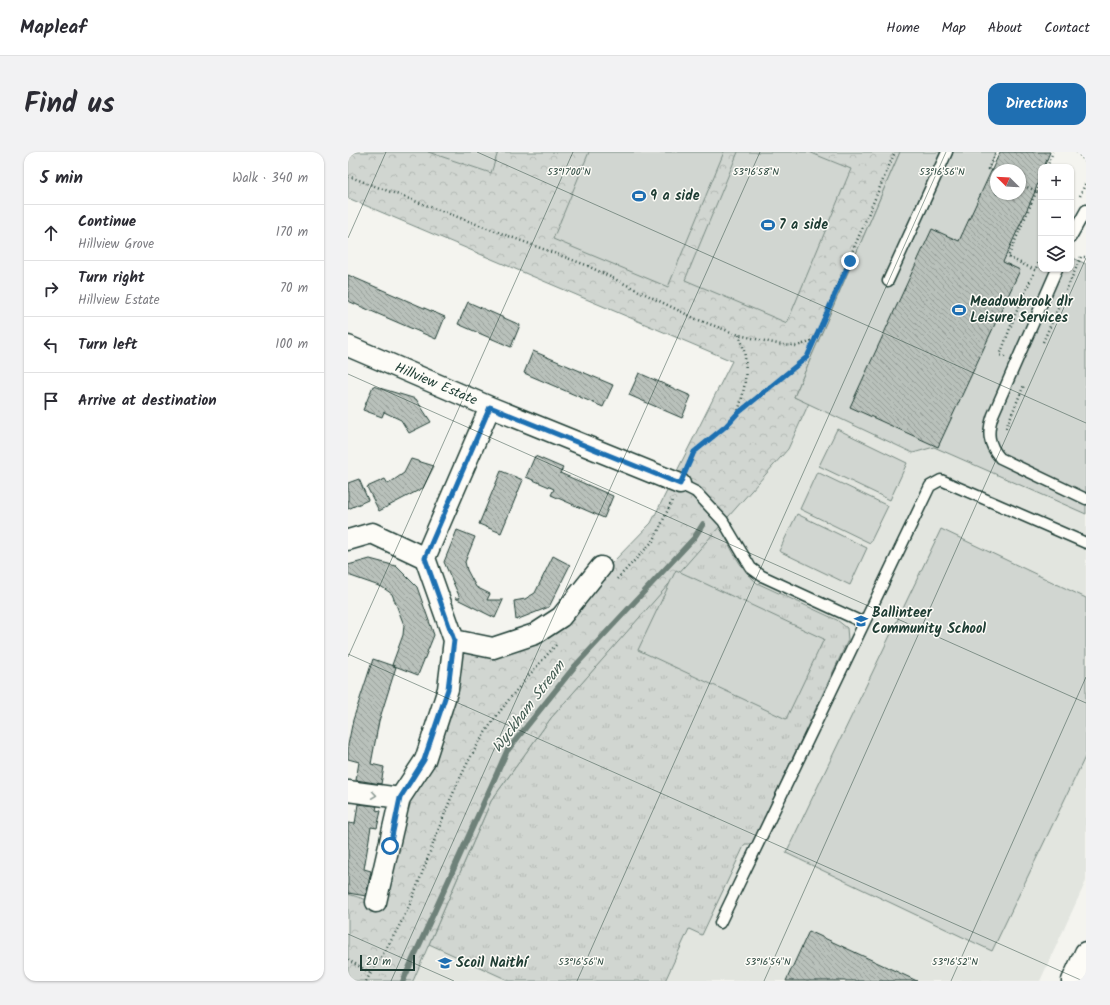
<!DOCTYPE html>
<html lang="en">
<head>
<meta charset="utf-8">
<style>
  :root { --surface:#fff; --page:#f2f2f3; --text:#2b2b33; --muted:#7c7c81; --line:#e1e1e2; --accent:#1f6fb2 }
  body { margin:0; font-family:Kalam,sans-serif; background:var(--page); color:var(--text) }
  .controls { position:absolute; right:12px; top:12px; display:grid; overflow:hidden; border-radius:8px; box-shadow:0 1px 3px #0004 }
  .controls button { width:36px; height:36px; display:grid; place-items:center; padding:0; border:0; border-bottom:1px solid var(--line); background:var(--surface); color:var(--text); font:20px sans-serif }
  .compass { position:absolute; left:642px; top:12px; width:36px; height:36px; border-radius:50%; background:var(--surface); box-shadow:0 1px 3px #0004; rotate:294deg }
  .scale { position:absolute; left:12px; bottom:10px; width:55px; box-sizing:border-box; padding-left:4px; border:2px solid #1f3d34; border-top:0; font-size:11px; line-height:14px; white-space:nowrap; color:#1f3d34; -webkit-text-stroke:3px #fdfcf7; paint-order:stroke }
  .stop { position:absolute; width:12px; height:12px; margin:-9px; border:3px solid #1f6fb2; border-radius:50%; background:#fff }
  .stop.end { background:#1f6fb2; border-color:#fff; box-shadow:0 1px 4px #0008 }
  .list { margin:0; padding:0; list-style:none }
  h2 { display:flex; justify-content:space-between; align-items:center; height:52px; margin:0; padding:0 16px; font-size:17px }
  h2 small { font-size:13px; font-weight:400; color:var(--muted) }
  .list li { display:grid; grid-template-columns:26px 1fr auto; gap:12px; align-items:center; box-sizing:border-box; height:56px; padding:0 16px; border-top:1px solid var(--line) }
  .list b { display:block; font-size:15px; white-space:nowrap }
  .list p { margin:0; font-size:13px; white-space:nowrap; color:var(--muted) }
  .list em { font-size:13px; font-style:normal; color:var(--muted) }
  .icon { flex:none; width:22px; height:22px; fill:none; stroke:currentColor; stroke-width:2; stroke-linecap:round; stroke-linejoin:round }
  .map { position:relative; flex:none; width:738px; height:829px; overflow:hidden; border-radius:12px }
  header { display:flex; align-items:center; gap:24px; box-sizing:border-box; height:56px; padding:0 20px; background:var(--surface); border-bottom:1px solid var(--line) }
  header strong { font-size:19px }
  nav { display:flex; gap:22px; margin-inline-start:auto; font-size:14px }
  .intro { display:flex; align-items:center; justify-content:space-between; box-sizing:border-box; height:96px; padding:0 24px }
  h1 { margin:0; font-size:28px }
  .button { padding:10px 18px; border-radius:12px; background:var(--accent); color:#fff; font-size:14px; font-weight:700 }
  main { display:flex; gap:24px; padding:0 24px }
  aside { flex:1; background:var(--surface); border-radius:12px; box-shadow:0 1px 3px #0004 }
  .map>svg:first-child { display:block }
  .built { fill:#e2e5df }
  .grass { fill:url(#grass-tufts); stroke:#788a82 }
  .park { fill:url(#park-crowns); stroke:#788a82 }
  .pitch { fill:#d1d6d1; stroke:#788a82 }
  .lines { fill:none; stroke-linecap:round; stroke-linejoin:round }
  .stream { stroke:#6e8179; stroke-width:5.5 }
  .building { fill:url(#building-back-hatch); stroke:#1f3d34; fill-rule:evenodd }
  .lane-casing { stroke:#1f3d34; stroke-width:13 }
  .street-casing { stroke:#1f3d34; stroke-width:23 }
  .secondary-casing { stroke:#1f3d34; stroke-width:25 }
  .path { stroke:#1f3d34; stroke-width:2.5; stroke-dasharray:1 3; stroke-linecap:butt }
  .lane { stroke:#fdfcf7; stroke-width:10 }
  .street { stroke:#fdfcf7; stroke-width:20 }
  .secondary { stroke:#fdfcf7; stroke-width:22 }
  .oneway { stroke:#8e9c96 }
  .route { stroke:#1f6fb2; stroke-width:5 }
  .ticks { fill:none; stroke:#1f3d34; stroke-width:1; stroke-opacity:0.45 }
  .labels { text-anchor:middle; dominant-baseline:central; stroke-width:3; stroke-linejoin:round; paint-order:stroke }
  .poi-label { font-size:14px; font-weight:bold; fill:#1f3d34; stroke:#fdfcf7; text-anchor:start }
  .street-label { font-size:14px; fill:#1f3d34; stroke:#fdfcf7 }
  .water-label { font-size:15px; font-style:italic; fill:#475f56; stroke:#fdfcf7 }
  .ticks-label { font-size:10px; text-anchor:middle; fill:#1f3d34; stroke:#fdfcf7; stroke-width:3; stroke-linejoin:round; paint-order:stroke }
</style>
</head>
<body>
<header>
<strong>Mapleaf</strong>
<nav><a>Home</a><a>Map</a><a>About</a><a>Contact</a></nav>
</header>
<div class="intro"><h1>Find us</h1><a class="button">Directions</a></div>
<main>
<aside>
<h2>5 min<small>Walk · 340 m</small></h2>
<ul class="list">
<li><svg class="icon" aria-label="ahead" viewBox="0 0 24 24"><path d="M12 20V5M6 11l6-6 6 6"/></svg><div><b>Continue</b><p>Hillview Grove</p></div><em>170 m</em></li>
<li><svg class="icon" aria-label="right" viewBox="0 0 24 24"><path d="M7 20v-9h11M14 6l5 5-5 5"/></svg><div><b>Turn right</b><p>Hillview Estate</p></div><em>70 m</em></li>
<li><svg class="icon" aria-label="left" viewBox="0 0 24 24"><path d="M17 20v-9H6M10 6l-5 5 5 5"/></svg><div><b>Turn left</b></div><em>100 m</em></li>
<li><svg class="icon" aria-label="arrive" viewBox="0 0 24 24"><path d="M6 21V4h12l-3 4 3 4H6"/></svg><div><b>Arrive at destination</b></div></li>
</ul>
</aside>
<div class="map">
<svg width="738" height="829" viewBox="0 0 738 829">
  <defs>
    <pattern id="grass-tufts" width="24" height="20" patternUnits="userSpaceOnUse"><rect width="24" height="20" fill="#d1d6d1"/><path d="M3 7l-1-3M5 7V3M7 7l1-3M15 17l-1-3M17 17v-4M19 17l1-3" fill="none" stroke="#b3b9b4"/></pattern>
    <pattern id="park-crowns" width="20" height="18" patternUnits="userSpaceOnUse"><rect width="20" height="18" fill="#d1d6d1"/><path d="M2 6a3 3 0 1 1 6 0M12 15a3 3 0 1 1 6 0" fill="none" stroke="#b3b9b4"/></pattern>
    <pattern id="building-back-hatch" width="6" height="6" patternUnits="userSpaceOnUse"><rect width="6" height="6" fill="#b9c1bb"/><path d="M-1 5l2 2M0 0l6 6M5-1l2 2" fill="none" stroke="#969e99"/></pattern>
  </defs>
  <rect width="100%" height="100%" fill="#f4f4ef"/>
  <filter id="ink" filterUnits="userSpaceOnUse"><feTurbulence type="fractalNoise" baseFrequency=".025" numOctaves="2"/><feDisplacementMap in="SourceGraphic" scale="8" xChannelSelector="R" yChannelSelector="G"/><feConvolveMatrix kernelMatrix="1 2 1 2 8 2 1 2 1" color-interpolation-filters="sRGB"/></filter>
  <g filter="url(#ink)">
    <!-- built -->
    <path class="built" d="M461,251L564,301L586,295L738,362V729L692,829H65L143,649L375,369L440,297Z"/>
    <!-- grass -->
    <path class="grass" d="M372,373C382,395 390,414 409,431L489,468L499,476L500,488L406,688L403,692H397L354,783L341,777L317,829H162L81,792L143,649L203,566Z"/>
    <!-- park -->
    <path class="park" d="M0,0H552L446,245L461,251L440,297L203,566L143,649L65,829H0V742L23,749L78,605L109,492L190,487L303,371L384,209L0,46Z"/>
    <!-- pitch -->
    <path class="pitch" d="M80,0H150L143,21Z
      M241,0H376L320,135L205,87Z
      M390,0H461L503,17L439,171L337,128Z
      M552,0H648L641,17L648,20V42H672V32L693,41V117H723V105L738,112V362L586,295L565,301L446,245Z
      M489,277L559,311L542,348L471,314Z
      M469,320L540,354L522,391L452,357Z
      M449,362L519,396L502,433L431,399Z
      M593,377L738,446V603L644,799L438,701Z
      M328,418L476,487L438,567L290,498Z"/>
    <g class="lines">
      <!-- stream -->
      <path class="stream" d="M55,829L159,599L227,514L346,386L355,372"/>
    </g>
    <!-- building -->
    <path class="building" d="M652,0H702L696,15H693V22L686,42L655,110L672,118L590,295L502,255L584,77L611,89ZM648,18H672V42H648Z
      M0,123L97,165L88,187L0,149Z
      M120,150L172,173L163,195L110,172Z
      M185,199L265,233L255,255L176,221Z
      M291,221L343,244L334,266L281,243Z
      M25,234L68,247L83,270L61,281L53,268L36,260L34,265L15,258Z
      M187,304L215,316L212,321L265,344L256,366L203,343L206,337L178,325Z
      M63,307L86,314L75,336L31,359L19,335L37,327L40,332L56,321Z
      M153,319L175,328L153,381L131,372Z
      M11,327L20,348L0,357V331Z
      M109,378L127,385L117,410L119,418L128,435L142,442L139,448H155L147,466L107,446H112L96,410Z
      M205,404L222,413L201,455L168,468L166,449L177,447L187,441Z
      M22,407L48,414L69,435L86,483L70,523L44,513L55,483L56,473L44,442L34,435L0,423V413Z
      M25,507L48,515L31,569L23,612L36,615L33,632L8,628L11,610L0,607V593L5,568Z
      M10,652L29,654L28,658L33,659L29,676L23,675L16,717L23,719L18,744L0,741V671L7,672Z
      M461,779L569,829H438Z"/>
    <g class="lines">
      <defs>
        <path id="lane" d="M723,85L738,58
          M709,117L645,263C639,280 640,292 652,306L738,347
          M540,129L599,0
          M332,332L348,340L375,369L403,416L414,424L516,471
          M372,771L582,334L593,328L738,391"/>
        <path id="street" d="M0,194L142,255L332,332
          M0,388L24,381L77,406
          M106,488L145,496L187,482L213,465L253,415
          M0,639L52,646
          M28,750L52,646L77,608L100,537L106,488L77,406L142,255"/>
        <path id="secondary" d="M725,829L738,801"/>
      </defs>
      <!-- lane casing -->
      <use href="#lane" class="lane-casing"/>
      <!-- street casing -->
      <use href="#street" class="street-casing"/>
      <!-- secondary casing -->
      <use href="#secondary" class="secondary-casing"/>
      <!-- path -->
      <path class="path" d="M729,0L738,10
        M699,15L705,0
        M648,20L640,17L648,0
        M0,24L238,113L348,167L391,183L434,193L448,194L459,191L468,186
        M672,32L693,41
        M732,44L738,30
        M687,118L660,105L693,29
        M695,190L733,105H738
        M657,205L652,203L667,163L693,105
        M389,262C398,237 402,208 391,183
        M658,276L676,233
        M339,315L346,300L378,274L389,262L459,205L547,0
        M269,427L306,388L324,349
        M0,808L23,821
        M18,829C35,802 52,776 64,747C84,698 99,647 125,601C147,561 178,526 208,493"/>
      <!-- lane -->
      <use href="#lane" class="lane"/>
      <!-- street -->
      <use href="#street" class="street"/>
      <!-- secondary -->
      <use href="#secondary" class="secondary"/>
    </g>
    <!-- one-way arrows -->
    <defs><path id="oneway-chevron" d="M-2-3.5L2.5 0L-2 3.5" fill="none" stroke-width="1.6" stroke-linecap="round" stroke-linejoin="round"/></defs>
    <use class="oneway" href="#oneway-chevron" transform="translate(26 643) rotate(8)"/>
  </g>
  <g class="lines" filter="url(#ink)">
    <!-- route -->
    <path class="route" d="M42,694L52,646L76,608L100,537L106,488L77,406L142,255L332,332L346,300L378,274L389,262L459,205L502,109"/>
  </g>
  <!-- ticks -->
  <path class="ticks" d="M129,0L738,271M0,86L38,0M0,222L738,551M0,502L735,829M0,505L225,0M0,782L106,829M43,829L412,0M229,829L598,0M416,829L738,106M603,829L738,525"/>
  <!-- icons -->
  <defs>
    <symbol id="stadium-bare" viewBox="-9 -9 18 18"><path d="M0-5a6.5 5 0 1 0 0 10a6.5 5 0 1 0 0-10ZM-3.5-1.8h7v3.6h-7Z" fill="#1f6fb2" stroke="#fdfcf7" stroke-width="2.5" paint-order="stroke"/></symbol>
    <symbol id="school-bare" viewBox="-9 -9 18 18"><path d="M0-5L7-2L0 1L-7-2ZM-4 1L0 2.5L4 1V4Q0 6-4 4Z" fill="#1f6fb2" stroke="#fdfcf7" stroke-width="2.5" paint-order="stroke"/></symbol>
  </defs>
  <g fill-rule="evenodd">
    <use href="#stadium-bare" x="281" y="34" width="20" height="20"/>
    <use href="#stadium-bare" x="410" y="63" width="20" height="20"/>
    <use href="#stadium-bare" x="601" y="148" width="20" height="20"/>
    <use href="#school-bare" x="503" y="459" width="20" height="20"/>
    <use href="#school-bare" x="87" y="801" width="20" height="20"/>
  </g>
  <g class="labels">
    <!-- poi labels -->
    <g class="poi-label">
      <text x="302" y="44">9 a side</text>
      <text x="431" y="73">7 a side</text>
      <text x="622" y="150">Meadowbrook dlr<tspan x="622" dy="16">Leisure Services</tspan></text>
      <text x="524" y="461">Ballinteer<tspan x="524" dy="16">Community School</tspan></text>
      <text x="108" y="811">Scoil Naithí</text>
    </g>
    <!-- street labels -->
    <g class="street-label">
      <text transform="translate(88 232) rotate(23)">Hillview Estate</text>
    </g>
    <!-- water labels -->
    <g class="water-label">
      <text transform="translate(181 555) rotate(-53)">Wyckham Stream</text>
    </g>
  </g>
  <g class="ticks-label">
    <text x="221" y="23">53°17'00"N</text>
    <text x="408" y="23">53°16'58"N</text>
    <text x="594" y="23">53°16'56"N</text>
    <text x="233" y="813">53°16'56"N</text>
    <text x="420" y="813">53°16'54"N</text>
    <text x="607" y="813">53°16'52"N</text>
  </g>
</svg>
<div class="controls">
<button>+</button>
<button>−</button>
<button><svg class="icon" aria-label="layers" viewBox="0 0 24 24"><path d="M12 4l9 5-9 5-9-5zM3 14l9 5 9-5"/></svg></button>
</div>
<svg class="compass" viewBox="-18 -18 36 36"><path d="M0-13l5 13h-10z" fill="#e53935"/><path d="M0 13l5-13h-10z" fill="#7c7c81"/></svg>
<div class="scale">20 m</div>
<div class="stop" style="left:42px;top:694px"></div>
<div class="stop end" style="left:502px;top:109px"></div>
</div>
</main>
</body>
</html>
